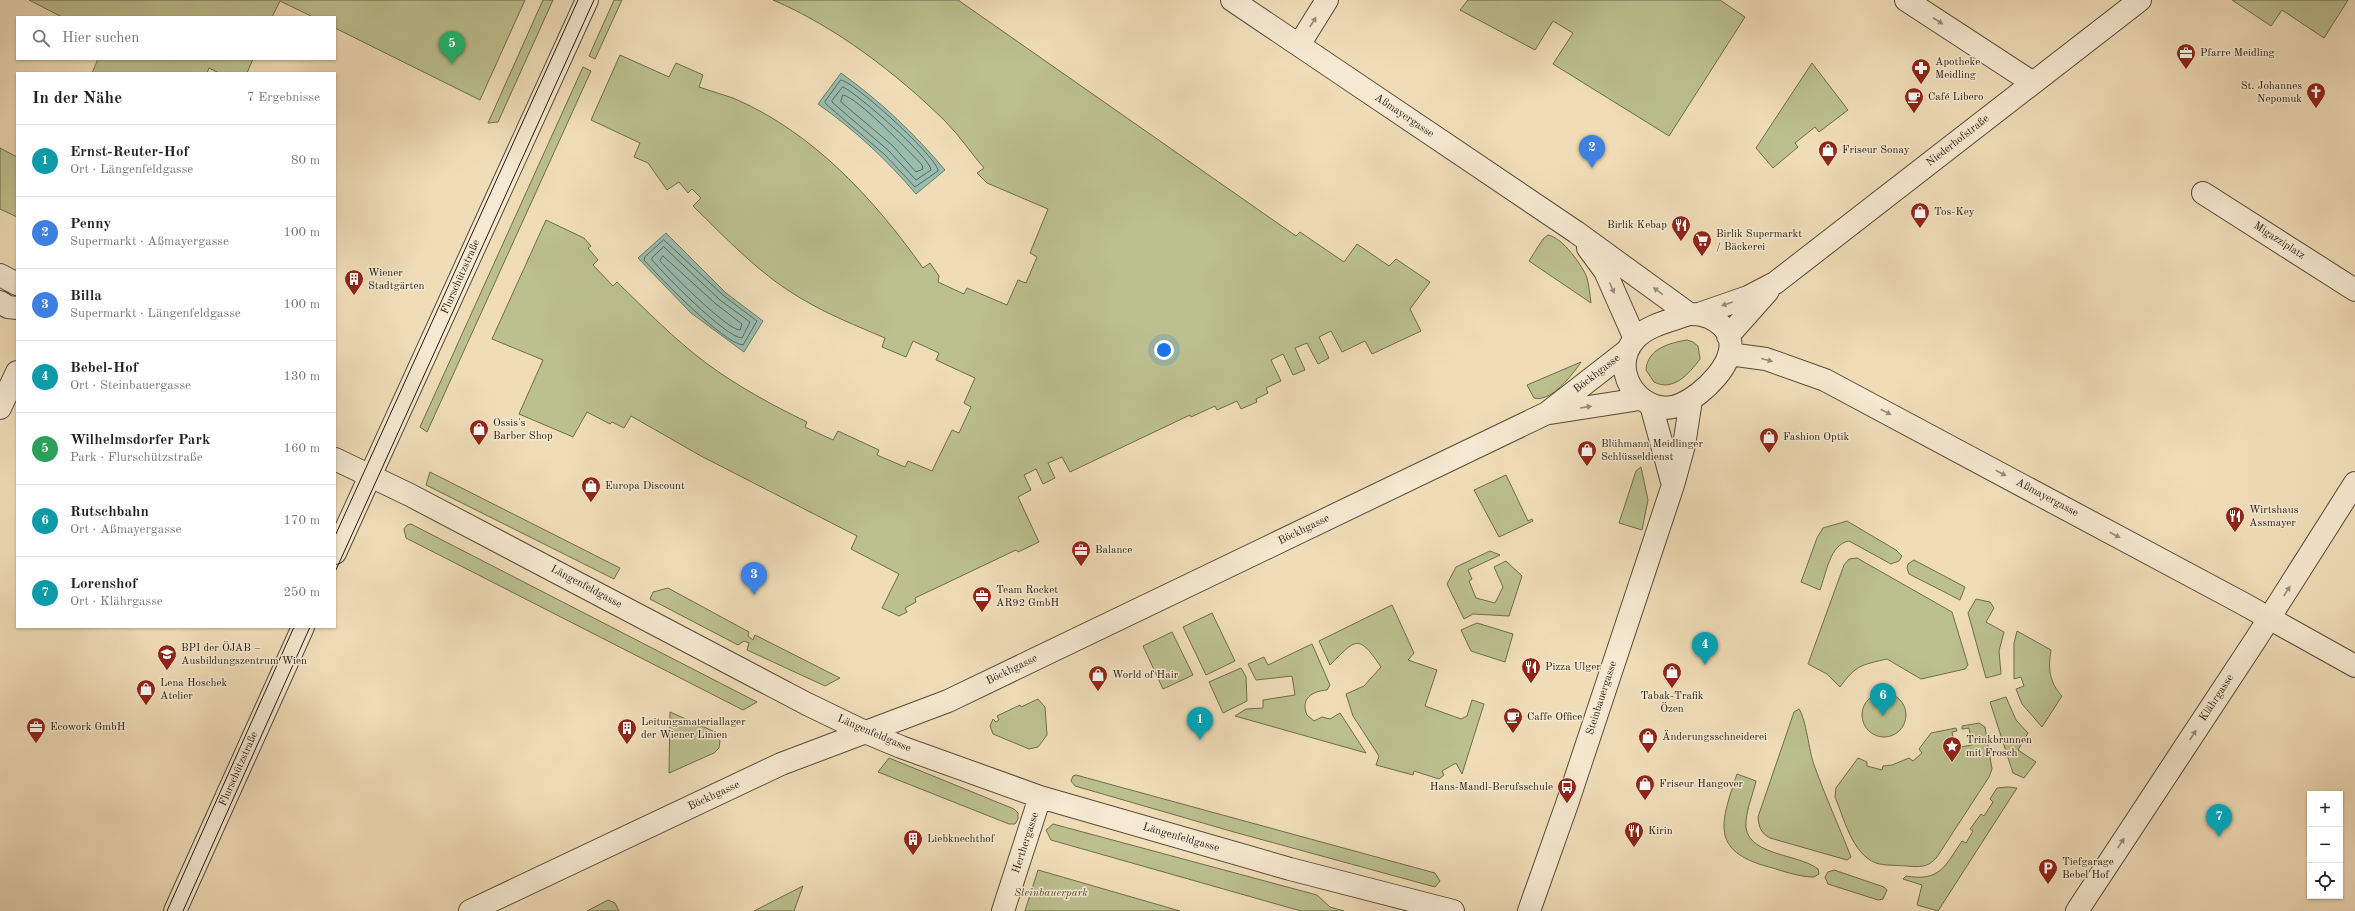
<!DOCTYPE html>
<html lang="de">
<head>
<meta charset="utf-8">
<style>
  :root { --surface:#fff; --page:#f6f6f6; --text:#222; --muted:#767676; --line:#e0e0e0; --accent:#b45309 }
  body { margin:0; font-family:"Old Standard TT",serif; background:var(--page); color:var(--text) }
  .controls { position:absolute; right:12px; bottom:12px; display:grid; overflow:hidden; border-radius:0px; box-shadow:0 1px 3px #0004 }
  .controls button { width:36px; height:36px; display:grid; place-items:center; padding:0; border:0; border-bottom:1px solid var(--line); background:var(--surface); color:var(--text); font:20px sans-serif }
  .you { position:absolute; left:1164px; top:350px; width:14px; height:14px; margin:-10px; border:3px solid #fff; border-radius:50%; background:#1a73e8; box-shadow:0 0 0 6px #1a73e833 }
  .badge { display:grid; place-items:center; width:26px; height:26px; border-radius:50%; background:var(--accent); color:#fff; font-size:13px; font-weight:700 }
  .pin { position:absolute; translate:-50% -33px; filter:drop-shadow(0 1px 2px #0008) }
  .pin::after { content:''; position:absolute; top:21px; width:14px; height:12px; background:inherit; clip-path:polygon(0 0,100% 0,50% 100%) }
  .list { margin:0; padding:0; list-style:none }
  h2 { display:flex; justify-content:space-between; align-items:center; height:52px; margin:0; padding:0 16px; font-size:17px }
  h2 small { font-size:13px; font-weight:400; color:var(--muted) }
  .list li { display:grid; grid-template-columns:26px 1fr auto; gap:12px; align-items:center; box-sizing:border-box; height:72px; padding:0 16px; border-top:1px solid var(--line) }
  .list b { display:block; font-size:15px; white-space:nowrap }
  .list p { margin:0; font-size:13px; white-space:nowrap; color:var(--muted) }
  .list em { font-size:13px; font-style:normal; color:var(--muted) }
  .icon { flex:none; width:22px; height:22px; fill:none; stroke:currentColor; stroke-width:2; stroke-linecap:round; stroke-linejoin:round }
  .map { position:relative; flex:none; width:2355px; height:911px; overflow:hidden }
  .search { position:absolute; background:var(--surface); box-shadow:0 1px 3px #0004; left:16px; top:16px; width:320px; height:44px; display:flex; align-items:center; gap:10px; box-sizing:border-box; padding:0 14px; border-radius:0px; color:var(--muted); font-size:15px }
  .panel { position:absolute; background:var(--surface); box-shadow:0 1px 3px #0004; left:16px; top:72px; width:320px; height:556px; border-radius:0px }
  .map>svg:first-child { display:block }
  .green { fill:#bbc08e; stroke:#6f6c4e }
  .water { fill:#9abcae; stroke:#6a7b6e }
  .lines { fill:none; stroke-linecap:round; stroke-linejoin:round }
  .shore { stroke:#5e6a5e; stroke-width:1 }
  .minor-casing { stroke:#564a39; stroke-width:24 }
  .minor { stroke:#f5e9d1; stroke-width:22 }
  .tram { stroke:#23190f; stroke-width:1 }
  .oneway { fill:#968b7a }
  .labels { text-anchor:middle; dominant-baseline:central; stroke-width:3; stroke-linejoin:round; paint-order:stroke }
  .poi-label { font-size:11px; fill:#23190f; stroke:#f5e9d1; text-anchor:start }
  .street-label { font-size:11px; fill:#23190f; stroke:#f5e9d1 }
  .park-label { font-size:11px; font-style:italic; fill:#514b35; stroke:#f5e9d1 }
</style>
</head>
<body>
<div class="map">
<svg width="2355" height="911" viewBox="0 0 2355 911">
  <rect width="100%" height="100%" fill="#f0ddb8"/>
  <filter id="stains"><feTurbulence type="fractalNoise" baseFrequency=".005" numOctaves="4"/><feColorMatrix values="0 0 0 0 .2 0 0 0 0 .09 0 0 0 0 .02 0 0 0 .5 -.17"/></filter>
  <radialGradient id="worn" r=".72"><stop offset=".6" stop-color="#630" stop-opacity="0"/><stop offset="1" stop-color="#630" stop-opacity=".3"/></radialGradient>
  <!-- green -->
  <path class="green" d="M29,0H525L480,100L335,28V17H313L280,1L272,17H62Z
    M543,0H553L498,122L488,123Z
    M614,0H622L595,59L589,56Z
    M773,0H958L1296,236L1300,232L1344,262L1357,244L1389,266L1396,259L1430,282L1410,309L1421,331L1372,354L1365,341L1342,352L1331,331L1319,337L1329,358L1318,364L1307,343L1295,348L1305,370L1293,375L1283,354L1271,360L1281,381L1266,388L1268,393L1256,399L1257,402L1241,409L1237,401L1217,410L1215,406L1191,417L1190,415L1070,472L1062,457L1048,463L1055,478L1043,484L1036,469L1024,475L1031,490L1018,497L1039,542L1018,552L1016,550L915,598L916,602L905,608L907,612L899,616L882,608L899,574L851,549L857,536L701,456L631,416L624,428L612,422L610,424L587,412L573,437L519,414L543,360L492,339L546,220L584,238L591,246L588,248L598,260L593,265L613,286L617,282C646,310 674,339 706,363C737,386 772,405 807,422L805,427L833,440L838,431L879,450L877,455L905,467L908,461L932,471L952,430L959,433L971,407L964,403L975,378L936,360L939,353L913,341L906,357L882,347L885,338C857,326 829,315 802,299C760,275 727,239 693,206L701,198L692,189L688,193L679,182L667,190L648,163L634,157L640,143L591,120L620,55L669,77L676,63L703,75L699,87C710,91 722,94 733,98C813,132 874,199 923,268L930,263L939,276L938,282L964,294L967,288L1007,305L1018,280L1026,283L1037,257L1030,253L1048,209L987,183L977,173L984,168C971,153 959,135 945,121C896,73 836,27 773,0Z
    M1468,0H1720L1745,17L1669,136L1553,64L1573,33L1553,21L1535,50L1460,10Z
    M2232,0H2348L2324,38L2282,10L2271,26Z
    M98,59H253L247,73H219L209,68L207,73H92Z
    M1812,63L1848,110L1819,132L1815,127L1795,143L1798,147L1773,168L1756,148Z
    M583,67L591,71L427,432L420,427Z
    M0,148L17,157V217L0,209Z
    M1548,235C1562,237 1583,266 1587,278C1589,286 1590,295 1591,303L1529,261L1543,239Z
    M1687,340L1693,342L1698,346L1700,359C1689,374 1673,392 1654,382L1646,370C1647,349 1669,343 1687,340Z
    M1581,362C1573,374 1551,403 1534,398L1527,385Z
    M1641,467L1648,500L1642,530L1619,523L1636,471Z
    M430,472L620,568L614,579L426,485Z
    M1506,475L1528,521L1532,519L1533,521L1499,537L1474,490Z
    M1847,521L1896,550L1902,556L1899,561L1891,564L1849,541C1830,544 1826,574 1820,590L1801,582L1817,538L1823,528Z
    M411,524L757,702L743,710L406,538L404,529L407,525Z
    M1490,551L1500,555L1468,570L1472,579L1469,581L1476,598L1495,603L1503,587L1494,567L1506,561L1522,576L1509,616L1473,614L1464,619L1447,584L1456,567Z
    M1857,558L1952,612L1968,665L1965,669L1921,679L1887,659C1861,665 1856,665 1840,687L1827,674L1808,664L1844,565L1849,559Z
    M1914,560L1965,587L1960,600L1909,574L1907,568L1908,564Z
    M668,588L749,632L748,636L753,640L755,635L840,678L825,686L747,650L749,643L744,641L738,645L650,599L653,592Z
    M1976,599L1990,602L1994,608L1986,622L2004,632L1999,651L2001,674L1986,678L1968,613Z
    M1392,605L1414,653L1408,660L1437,670L1425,706L1461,719L1467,716L1472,700L1484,704L1462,774L1456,763L1442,771L1444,775L1439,779L1414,771L1413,775L1376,765L1379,756L1353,716L1346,694L1364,686L1381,667C1358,633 1356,639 1330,665L1319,641Z
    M1212,613L1235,661L1206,675L1183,627Z
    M1477,623L1513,634L1505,662L1471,651L1461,630Z
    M2017,631L2051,650C2048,668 2049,682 2062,696L2042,727L2022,704L2016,689L2024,686L2021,677L2014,679V643Z
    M1172,632L1193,675L1163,689L1143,646Z
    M1312,644L1330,685L1327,690C1312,691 1300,699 1307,715L1314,721L1322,717L1330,719L1340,713L1366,753L1235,716L1246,709L1263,708V700L1295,695L1292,676L1256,680L1248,664L1264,657L1268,665Z
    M1241,668L1246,677L1247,701L1223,713L1209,682Z
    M1862 715a22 22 0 1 1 44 0a22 22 0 1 1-44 0Z
    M2006,697L2016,720L2028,733L2018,750L2036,762L2024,778L2013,773L1990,702Z
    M1038,699L1045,707L1047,735L1038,747L1029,749L993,734L990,726L993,719L996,722L999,720L997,716L1020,705L1021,707Z
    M1799,709C1806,719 1809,751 1814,765C1825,796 1839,826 1851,857L1847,860L1770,838C1761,833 1759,828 1758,817L1794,712Z
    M670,712L713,731L720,741L719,748L714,753L669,773Z
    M1979,723L1985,727L1992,769L1989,777L1937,857C1928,868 1919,867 1906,866C1897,865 1885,866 1876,863C1852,854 1844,818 1835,797L1836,788L1858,758L1867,762V766L1882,770L1883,766L1892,765L1909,758L1913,761L1922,753L1919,749L1931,733L1956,728L1957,731L1952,732L1955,748L1972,745L1969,728L1962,729V726Z
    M889,758L1014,809L1018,813V819L1015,824H1009L878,772Z
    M1737,774L1756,781C1753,794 1747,808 1746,821C1742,856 1798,853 1818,869L1819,874L1814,877C1799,877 1783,871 1769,867C1709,851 1721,822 1737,774Z
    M1076,775L1435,873L1440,881L1435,887L1234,832L1075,786L1071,781L1073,776Z
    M2008,787L2017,788L1938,911L1917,905L1922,885L1903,879L1906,876C1940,882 1945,866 1962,841L1966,843L1973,831L1970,829L1981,814L1984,816L1993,802L1990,799L1997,788Z
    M1053,824L1317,895L1330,907L1344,911H1301L1051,840L1046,830Z
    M1038,870L1180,911H1025Z
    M1834,870L1884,887L1887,890L1883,899L1878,900L1828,884L1825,877L1828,872Z
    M803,886L794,911H754Z
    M608,900L615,903L619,911H587Z"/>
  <!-- water -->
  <path class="water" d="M841,73C880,101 914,133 945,170L916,194C887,160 855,130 818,104Z
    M666,233L726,293L763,321L744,352L691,313L638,258Z"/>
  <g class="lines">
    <!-- shore -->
    <path class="shore" d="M841,80C855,82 939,159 938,171L915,187L885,155L826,104L825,102Z
      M843,87C857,93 931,158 931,170L916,180L889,151L833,103L832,101Z
      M843,95C856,96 911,153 922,165L923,169L916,172L893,146L841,102Z
      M664,240L724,296L757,321L743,345C723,343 659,277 644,260L645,257Z
      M664,247L720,300L750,322L742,338C725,337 665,275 652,260V258Z
      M663,256L716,304L742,324L740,330C727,330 671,273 660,261Z"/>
    <defs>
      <path id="minor" d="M1232,0L1576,232L1689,314
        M1906,0L2033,83
        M1299,45L1327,0
        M2203,193L2355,290
        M1588,248L1605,271L1635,339
        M0,275L17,284
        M0,302L8,307L17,308
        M1689,314C1715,313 1740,333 1727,360C1718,381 1683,413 1659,407C1629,400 1613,364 1635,339C1647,325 1673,320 1689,314Z
        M1699,314L1748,297L1775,283L2140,0
        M1728,336L1768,291
        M1729,354L1766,359L1825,380L2242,603L2355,666
        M1651,405L1673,485
        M0,408L17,372
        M1550,413L1640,399
        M335,459L410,495L807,704L865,732L901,747L1040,797L1290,869L1453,911
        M335,553L587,0
        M175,911L303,627
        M470,911L781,764L948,701L1547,413L1628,350
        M1003,911L1040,797
        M1529,911L1567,804L1673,485L1684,445L1691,400
        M2077,911L2256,639L2355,483"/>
    </defs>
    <!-- minor casing -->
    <use href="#minor" class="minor-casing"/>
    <!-- minor -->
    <use href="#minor" class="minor"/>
    <!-- tram -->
    <path class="tram" d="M335,536L578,0
      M335,572L594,0
      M167,911L294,627
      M183,911L310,627"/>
  </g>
  <!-- one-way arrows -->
  <defs><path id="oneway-solid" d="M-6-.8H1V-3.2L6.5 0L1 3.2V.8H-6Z"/></defs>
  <g class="oneway">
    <use href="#oneway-solid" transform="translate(1938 21) rotate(33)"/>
    <use href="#oneway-solid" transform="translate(1313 22) rotate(-57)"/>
    <use href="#oneway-solid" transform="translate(1612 288) rotate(66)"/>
    <use href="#oneway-solid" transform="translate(1658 291) rotate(-144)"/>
    <use href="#oneway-solid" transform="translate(1727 304) rotate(161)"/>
    <use href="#oneway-solid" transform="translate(1767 360) rotate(15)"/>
    <use href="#oneway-solid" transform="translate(1586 407) rotate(-9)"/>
    <use href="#oneway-solid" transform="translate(1886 412) rotate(28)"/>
    <use href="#oneway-solid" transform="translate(2001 473) rotate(28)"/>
    <use href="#oneway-solid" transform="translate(2115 535) rotate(28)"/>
    <use href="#oneway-solid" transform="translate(2287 591) rotate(-57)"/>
    <use href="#oneway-solid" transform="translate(2193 735) rotate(-57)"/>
    <use href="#oneway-solid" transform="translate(2121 843) rotate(-57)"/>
  </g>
  <!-- icons -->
  <defs>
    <symbol id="office-pin" viewBox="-11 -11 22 30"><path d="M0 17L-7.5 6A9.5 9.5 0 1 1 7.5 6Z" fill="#8f2418" stroke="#f5e9d1"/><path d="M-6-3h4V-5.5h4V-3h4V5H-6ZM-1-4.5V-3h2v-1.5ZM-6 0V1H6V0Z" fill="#fff"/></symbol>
    <symbol id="pharmacy-pin" viewBox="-11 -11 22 30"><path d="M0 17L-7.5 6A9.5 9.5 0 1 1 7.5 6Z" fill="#8f2418" stroke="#f5e9d1"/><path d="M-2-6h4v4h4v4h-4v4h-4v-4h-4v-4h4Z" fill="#fff"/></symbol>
    <symbol id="church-pin" viewBox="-11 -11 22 30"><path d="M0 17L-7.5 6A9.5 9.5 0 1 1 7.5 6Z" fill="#8f2418" stroke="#f5e9d1"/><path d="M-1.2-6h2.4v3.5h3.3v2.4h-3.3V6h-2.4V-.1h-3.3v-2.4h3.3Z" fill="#fff"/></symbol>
    <symbol id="cafe-pin" viewBox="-11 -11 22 30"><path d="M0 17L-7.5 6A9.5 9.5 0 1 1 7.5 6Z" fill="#8f2418" stroke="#f5e9d1"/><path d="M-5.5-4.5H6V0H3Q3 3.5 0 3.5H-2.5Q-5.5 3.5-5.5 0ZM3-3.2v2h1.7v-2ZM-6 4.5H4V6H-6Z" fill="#fff"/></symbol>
    <symbol id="shop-pin" viewBox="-11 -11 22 30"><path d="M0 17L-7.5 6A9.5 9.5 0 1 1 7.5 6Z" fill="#8f2418" stroke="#f5e9d1"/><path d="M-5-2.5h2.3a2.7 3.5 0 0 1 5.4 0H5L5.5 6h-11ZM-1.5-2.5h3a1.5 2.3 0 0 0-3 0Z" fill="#fff"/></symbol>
    <symbol id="restaurant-pin" viewBox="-11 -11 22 30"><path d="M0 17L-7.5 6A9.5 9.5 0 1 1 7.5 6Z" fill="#8f2418" stroke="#f5e9d1"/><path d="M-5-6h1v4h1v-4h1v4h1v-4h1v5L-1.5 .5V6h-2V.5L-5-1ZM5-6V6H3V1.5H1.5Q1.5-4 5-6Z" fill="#fff"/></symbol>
    <symbol id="supermarket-pin" viewBox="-11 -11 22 30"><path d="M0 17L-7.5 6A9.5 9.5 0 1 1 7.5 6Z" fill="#8f2418" stroke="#f5e9d1"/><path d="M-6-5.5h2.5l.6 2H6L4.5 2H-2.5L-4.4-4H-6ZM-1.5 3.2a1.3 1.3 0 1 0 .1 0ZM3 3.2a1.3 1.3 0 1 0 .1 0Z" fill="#fff"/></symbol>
    <symbol id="building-pin" viewBox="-11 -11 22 30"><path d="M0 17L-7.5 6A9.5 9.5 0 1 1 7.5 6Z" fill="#8f2418" stroke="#f5e9d1"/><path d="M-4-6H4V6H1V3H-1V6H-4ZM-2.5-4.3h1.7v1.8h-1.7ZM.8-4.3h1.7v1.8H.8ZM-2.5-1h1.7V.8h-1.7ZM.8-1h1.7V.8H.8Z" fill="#fff"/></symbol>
    <symbol id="university-pin" viewBox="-11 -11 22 30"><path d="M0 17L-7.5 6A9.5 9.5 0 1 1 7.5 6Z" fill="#8f2418" stroke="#f5e9d1"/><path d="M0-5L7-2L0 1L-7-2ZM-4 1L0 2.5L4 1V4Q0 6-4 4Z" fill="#fff"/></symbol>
    <symbol id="sight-pin" viewBox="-11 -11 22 30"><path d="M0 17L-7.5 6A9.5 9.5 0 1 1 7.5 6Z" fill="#8f2418" stroke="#f5e9d1"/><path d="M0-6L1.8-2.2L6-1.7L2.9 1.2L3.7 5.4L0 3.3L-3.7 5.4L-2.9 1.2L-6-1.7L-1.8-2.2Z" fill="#fff"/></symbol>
    <symbol id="bus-pin" viewBox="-11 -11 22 30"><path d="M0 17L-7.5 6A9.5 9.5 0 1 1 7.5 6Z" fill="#8f2418" stroke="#f5e9d1"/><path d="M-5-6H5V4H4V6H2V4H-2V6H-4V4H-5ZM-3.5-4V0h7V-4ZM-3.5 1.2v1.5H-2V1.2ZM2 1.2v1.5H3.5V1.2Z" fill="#fff"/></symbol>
    <symbol id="parking-pin" viewBox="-11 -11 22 30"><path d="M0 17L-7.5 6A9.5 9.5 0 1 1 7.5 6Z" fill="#8f2418" stroke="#f5e9d1"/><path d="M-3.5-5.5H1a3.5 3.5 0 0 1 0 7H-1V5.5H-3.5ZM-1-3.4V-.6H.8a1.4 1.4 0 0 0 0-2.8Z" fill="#fff"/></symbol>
  </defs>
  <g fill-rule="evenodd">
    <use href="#office-pin" x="2175" y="42" width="22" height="30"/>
    <use href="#pharmacy-pin" x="1910" y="57" width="22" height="30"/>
    <use href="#church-pin" x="2305" y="81" width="22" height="30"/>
    <use href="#cafe-pin" x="1903" y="86" width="22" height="30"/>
    <use href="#shop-pin" x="1817" y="139" width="22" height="30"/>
    <use href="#shop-pin" x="1909" y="201" width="22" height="30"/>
    <use href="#restaurant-pin" x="1670" y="214" width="22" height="30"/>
    <use href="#supermarket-pin" x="1691" y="229" width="22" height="30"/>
    <use href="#building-pin" x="343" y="268" width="22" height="30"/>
    <use href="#shop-pin" x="468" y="418" width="22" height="30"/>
    <use href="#shop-pin" x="1758" y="426" width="22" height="30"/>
    <use href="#shop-pin" x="1576" y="439" width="22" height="30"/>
    <use href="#shop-pin" x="580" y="475" width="22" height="30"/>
    <use href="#restaurant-pin" x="2224" y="505" width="22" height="30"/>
    <use href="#office-pin" x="1070" y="539" width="22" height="30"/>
    <use href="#office-pin" x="971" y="585" width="22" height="30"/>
    <use href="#university-pin" x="156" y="643" width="22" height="30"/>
    <use href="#restaurant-pin" x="1520" y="656" width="22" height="30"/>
    <use href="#shop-pin" x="1661" y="661" width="22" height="30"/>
    <use href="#shop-pin" x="1087" y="664" width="22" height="30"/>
    <use href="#shop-pin" x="135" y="678" width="22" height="30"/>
    <use href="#cafe-pin" x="1502" y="706" width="22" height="30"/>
    <use href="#office-pin" x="25" y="716" width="22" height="30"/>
    <use href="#building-pin" x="616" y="717" width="22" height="30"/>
    <use href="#shop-pin" x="1637" y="726" width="22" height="30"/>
    <use href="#sight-pin" x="1941" y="735" width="22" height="30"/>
    <use href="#shop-pin" x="1634" y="773" width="22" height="30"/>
    <use href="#bus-pin" x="1556" y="776" width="22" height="30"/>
    <use href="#restaurant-pin" x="1623" y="820" width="22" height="30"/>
    <use href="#building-pin" x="902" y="828" width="22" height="30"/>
    <use href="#parking-pin" x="2037" y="857" width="22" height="30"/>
  </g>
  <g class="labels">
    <!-- poi labels -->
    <g class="poi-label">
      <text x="2200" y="53">Pfarre Meidling</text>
      <text x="1935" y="62">Apotheke<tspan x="1935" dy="13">Meidling</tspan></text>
      <text x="2302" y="86" text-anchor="end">St. Johannes<tspan x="2302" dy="13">Nepomuk</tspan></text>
      <text x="1928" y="97">Café Libero</text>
      <text x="1842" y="150">Friseur Sonay</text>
      <text x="1934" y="212">Tos-Key</text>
      <text x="1667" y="225" text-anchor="end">Birlik Kebap</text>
      <text x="1716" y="234">Birlik Supermarkt<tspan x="1716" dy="13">/ Bäckerei</tspan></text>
      <text x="368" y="273">Wiener<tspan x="368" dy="13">Stadtgärten</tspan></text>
      <text x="493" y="423">Ossis's<tspan x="493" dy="13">Barber Shop</tspan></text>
      <text x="1783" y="437">Fashion Optik</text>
      <text x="1601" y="444">Blühmann Meidlinger<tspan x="1601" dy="13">Schlüsseldienst</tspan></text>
      <text x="605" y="486">Europa Discount</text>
      <text x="2249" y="510">Wirtshaus<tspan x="2249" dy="13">Assmayer</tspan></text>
      <text x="1095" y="550">Balance</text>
      <text x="996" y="590">Team Rocket<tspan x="996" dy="13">AR92 GmbH</tspan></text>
      <text x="181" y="648">BPI der ÖJAB –<tspan x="181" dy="13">Ausbildungszentrum Wien</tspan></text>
      <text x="1545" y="667">Pizza Ulger</text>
      <text x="1112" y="675">World of Hair</text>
      <text x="160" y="683">Lena Hoschek<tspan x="160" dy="13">Atelier</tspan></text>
      <text x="1672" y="696" text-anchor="middle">Tabak-Trafik<tspan x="1672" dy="13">Özen</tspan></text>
      <text x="1527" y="717">Caffe Office</text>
      <text x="641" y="722">Leitungsmateriallager<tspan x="641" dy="13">der Wiener Linien</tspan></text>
      <text x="50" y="727">Ecowork GmbH</text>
      <text x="1662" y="737">Änderungsschneiderei</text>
      <text x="1966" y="740">Trinkbrunnen<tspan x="1966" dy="13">mit Frosch</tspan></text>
      <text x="1659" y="784">Friseur Hangover</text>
      <text x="1553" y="787" text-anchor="end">Hans-Mandl-Berufsschule</text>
      <text x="1648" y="831">Kirin</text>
      <text x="927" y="839">Liebknechthof</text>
      <text x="2062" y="862">Tiefgarage<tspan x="2062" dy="13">Bebel Hof</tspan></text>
    </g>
    <!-- street labels -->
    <g class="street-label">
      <text transform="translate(1404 116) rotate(34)">Aßmayergasse</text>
      <text transform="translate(1958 141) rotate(-38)">Niederhofstraße</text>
      <text transform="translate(2279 241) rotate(33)">Migazziplatz</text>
      <text transform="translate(461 277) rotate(-66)">Flurschützstraße</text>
      <text transform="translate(1597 374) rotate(-38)">Böckhgasse</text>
      <text transform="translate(2047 498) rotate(28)">Aßmayergasse</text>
      <text transform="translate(1304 530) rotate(-26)">Böckhgasse</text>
      <text transform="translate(586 587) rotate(28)">Längenfeldgasse</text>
      <text transform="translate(1012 670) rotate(-26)">Böckhgasse</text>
      <text transform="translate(1602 698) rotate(-72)">Steinbauergasse</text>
      <text transform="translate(2217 698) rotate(-57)">Klährgasse</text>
      <text transform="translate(874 734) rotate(23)">Längenfeldgasse</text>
      <text transform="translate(239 769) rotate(-66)">Flurschützstraße</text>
      <text transform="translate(714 796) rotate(-25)">Böckhgasse</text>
      <text transform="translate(1181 838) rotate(16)">Längenfeldgasse</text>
      <text transform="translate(1026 843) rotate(-72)">Herthergasse</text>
    </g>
    <!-- park labels -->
    <g class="park-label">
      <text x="1051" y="893">Steinbauerpark</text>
    </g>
  </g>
  <rect width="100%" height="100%" filter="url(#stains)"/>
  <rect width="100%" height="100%" fill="url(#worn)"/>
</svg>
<div class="controls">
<button>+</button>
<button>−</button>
<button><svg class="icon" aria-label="locate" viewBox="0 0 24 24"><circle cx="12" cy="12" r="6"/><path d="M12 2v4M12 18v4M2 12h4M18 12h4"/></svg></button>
</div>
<div class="you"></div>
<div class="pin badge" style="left:1200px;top:740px;background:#0f9aa8">1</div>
<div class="pin badge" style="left:1592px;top:168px;background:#3f7fe0">2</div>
<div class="pin badge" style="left:754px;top:595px;background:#3f7fe0">3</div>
<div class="pin badge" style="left:1705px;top:665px;background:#0f9aa8">4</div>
<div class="pin badge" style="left:452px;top:64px;background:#2e9e5b">5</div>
<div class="pin badge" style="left:1883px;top:716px;background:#0f9aa8">6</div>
<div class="pin badge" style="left:2219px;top:837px;background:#0f9aa8">7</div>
<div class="search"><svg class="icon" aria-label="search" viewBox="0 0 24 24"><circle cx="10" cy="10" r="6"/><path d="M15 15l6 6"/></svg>Hier suchen</div>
<section class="panel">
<h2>In der Nähe<small>7 Ergebnisse</small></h2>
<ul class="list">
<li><span class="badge" style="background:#0f9aa8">1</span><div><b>Ernst-Reuter-Hof</b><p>Ort · Längenfeldgasse</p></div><em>80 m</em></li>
<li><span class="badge" style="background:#3f7fe0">2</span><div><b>Penny</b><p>Supermarkt · Aßmayergasse</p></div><em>100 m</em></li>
<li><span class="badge" style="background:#3f7fe0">3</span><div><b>Billa</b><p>Supermarkt · Längenfeldgasse</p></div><em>100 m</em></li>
<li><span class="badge" style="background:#0f9aa8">4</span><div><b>Bebel-Hof</b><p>Ort · Steinbauergasse</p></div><em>130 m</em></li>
<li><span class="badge" style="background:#2e9e5b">5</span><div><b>Wilhelmsdorfer Park</b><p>Park · Flurschützstraße</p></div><em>160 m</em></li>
<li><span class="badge" style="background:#0f9aa8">6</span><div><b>Rutschbahn</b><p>Ort · Aßmayergasse</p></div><em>170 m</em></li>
<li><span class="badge" style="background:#0f9aa8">7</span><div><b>Lorenshof</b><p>Ort · Klährgasse</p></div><em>250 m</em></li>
</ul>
</section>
</div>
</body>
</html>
